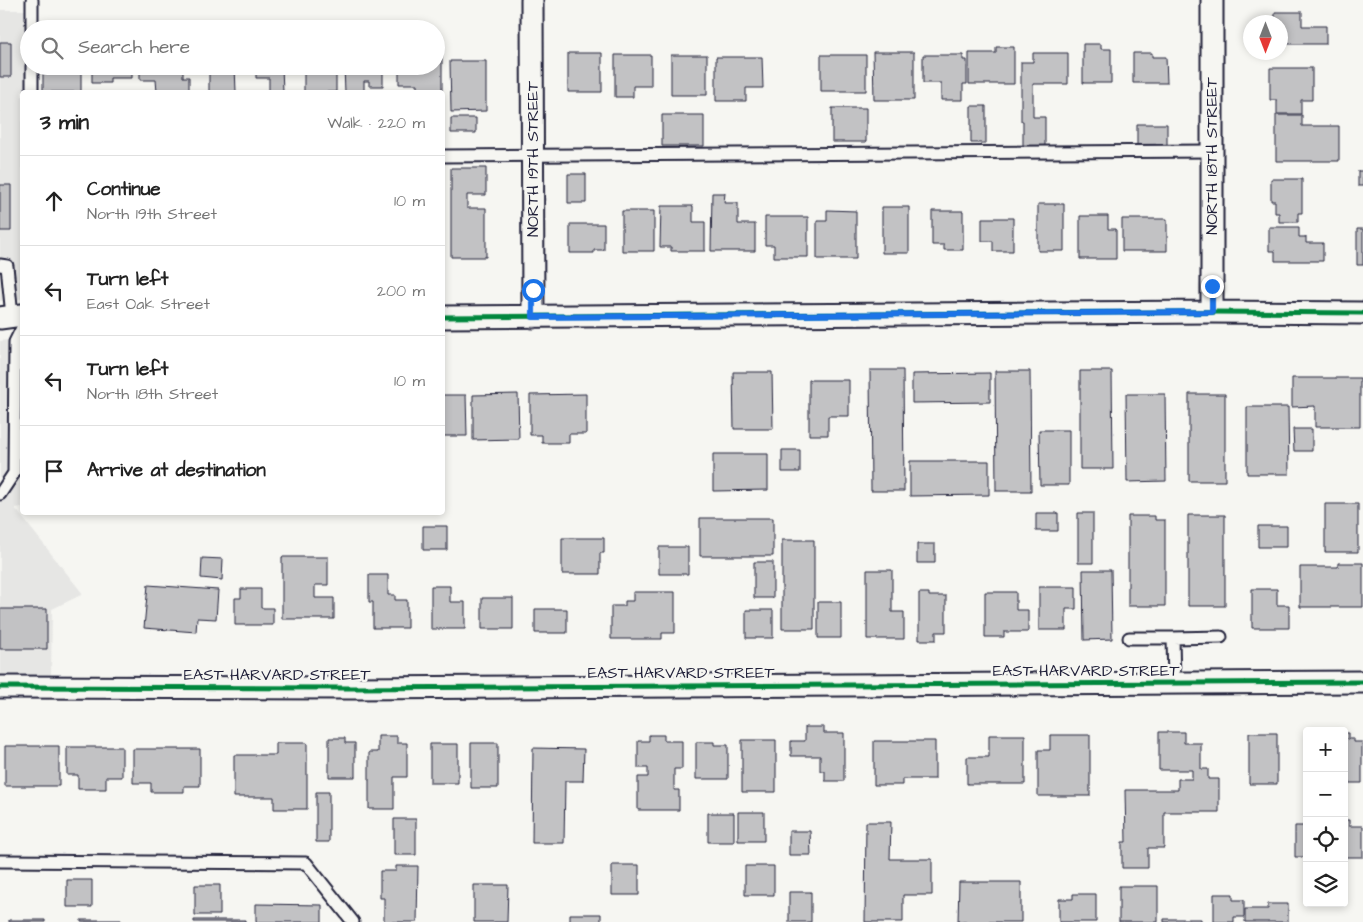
<!DOCTYPE html>
<html lang="en">
<head>
<meta charset="utf-8">
<style>
  :root { --surface:#fff; --page:#f6f6f6; --text:#222; --muted:#767676; --line:#e0e0e0 }
  body { margin:0; font-family:"Architects Daughter",sans-serif; background:var(--page); color:var(--text) }
  .controls { position:absolute; right:15px; bottom:15px; display:grid; overflow:hidden; border-radius:5px; box-shadow:0 2px 8px #0003 }
  .controls button { width:45px; height:45px; display:grid; place-items:center; padding:0; border:0; border-bottom:1px solid var(--line); background:var(--surface); color:var(--text); font:25px sans-serif }
  .compass { position:absolute; left:1243px; top:15px; width:45px; height:45px; border-radius:50%; background:var(--surface); box-shadow:0 2px 8px #0003; rotate:180deg }
  .stop { position:absolute; width:15px; height:15px; margin:-11px; border:4px solid #1a73e8; border-radius:50%; background:#fff }
  .stop.end { background:#1a73e8; border-color:#fff; box-shadow:0 1px 5px #0008 }
  .list { margin:0; padding:0; list-style:none }
  h2 { display:flex; justify-content:space-between; align-items:center; height:65px; margin:0; padding:0 20px; font-size:21px }
  h2 small { font-size:16px; font-weight:400; color:var(--muted) }
  .list li { display:grid; grid-template-columns:32px 1fr auto; gap:15px; align-items:center; box-sizing:border-box; height:90px; padding:0 20px; border-top:1px solid var(--line) }
  .list b { display:block; font-size:19px; white-space:nowrap }
  .list p { margin:0; font-size:16px; white-space:nowrap; color:var(--muted) }
  .list em { font-size:16px; font-style:normal; color:var(--muted) }
  .icon { flex:none; width:28px; height:28px; fill:none; stroke:currentColor; stroke-width:2; stroke-linecap:round; stroke-linejoin:round }
  .map { position:relative; flex:none; width:1363px; height:922px; overflow:hidden }
  .search { position:absolute; background:var(--surface); box-shadow:0 2px 8px #0003; left:20px; top:20px; width:425px; height:55px; display:flex; align-items:center; gap:12px; box-sizing:border-box; padding:0 18px; border-radius:28px; color:var(--muted); font-size:19px }
  .panel { position:absolute; background:var(--surface); box-shadow:0 2px 8px #0003; left:20px; top:90px; width:425px; height:425px; border-radius:5px }
  .map>svg:first-child { display:block }
  .built { fill:#e6e6e4 }
  .building { fill:#c2c2c4; stroke:#22223b }
  .lines { fill:none; stroke-linecap:round; stroke-linejoin:round }
  .service-casing { stroke:#22223b; stroke-width:15 }
  .minor-casing { stroke:#22223b; stroke-width:25 }
  .service { stroke:#f6f6f2; stroke-width:11 }
  .minor { stroke:#f6f6f2; stroke-width:21 }
  .cycleway-casing { stroke:#f6f6f2; stroke-width:8 }
  .cycleway { stroke:#00873e; stroke-width:5 }
  .route { stroke:#1a73e8; stroke-width:6 }
  .labels { text-anchor:middle; dominant-baseline:central; stroke-width:5; stroke-linejoin:round; paint-order:stroke }
  .street-label { font-size:16px; fill:#22223b; stroke:#f6f6f2 }
</style>
</head>
<body>
<div class="map">
<svg width="1363" height="922" viewBox="0 0 1363 922">
  <rect width="100%" height="100%" fill="#f6f6f2"/>
  <filter id="ink" filterUnits="userSpaceOnUse"><feTurbulence type="fractalNoise" baseFrequency=".02" numOctaves="2"/><feDisplacementMap in="SourceGraphic" scale="10" xChannelSelector="R" yChannelSelector="G"/><feConvolveMatrix kernelMatrix="1 2 1 2 8 2 1 2 1" color-interpolation-filters="sRGB"/></filter>
  <g filter="url(#ink)">
    <!-- built -->
    <path class="built" d="M0,10H29L27,92H22V299L0,301Z
      M22,338V507L15,508L83,594L52,609L51,676H0V341Z"/>
    <!-- building -->
    <path class="building" d="M1275,12H1302V26H1326V44H1280V22H1275Z
      M0,42H11V77H0Z
      M1083,44H1101V49H1111V83H1083Z
      M996,47H1014V84H969V53H996Z
      M436,52H442V92H417V84H399V66H436Z
      M873,52H914V100H874Z
      M568,53H602V92H568Z
      M1033,53H1068V84H1033V117H1045V148H1023V121H1021V62H1033Z
      M1133,53H1152V57H1166L1167,83H1133Z
      M615,55H651V86H633V97H615Z
      M671,55H707V95H671Z
      M821,55H866V91H821Z
      M923,55H963V60H967V84H963V100H941V83H923Z
      M716,57H762L763,88H746V101H716Z
      M450,61H486V111L451,112Z
      M43,66H81V92H43Z
      M92,66H132V78H110V83H92Z
      M140,66H183V77H189V92H157L156,80H140Z
      M209,66H235L236,92H209Z
      M256,66H282L283,92H269V78H256Z
      M304,66H336V92H304Z
      M344,66H383V86H369V81H364V92H345Z
      M1270,68H1312V100H1301V114H1277V100H1270Z
      M971,106H986V143H971Z
      M832,108H866V142H832Z
      M662,115H704V146H662Z
      M1276,115H1302V126H1339V161H1276Z
      M451,118H476V133H451Z
      M1137,124H1167V146H1137Z
      M451,168H486V195H467V208H486V257H451Z
      M1358,171H1363V186H1358Z
      M568,174H586V203H568Z
      M1271,179H1302V213H1298V222H1279V213H1275V201H1271Z
      M0,185H11V231H0Z
      M712,193H725L724,203H738V224H755V251H711Z
      M1038,204H1064V251H1038Z
      M661,206H693V222H705V251H671V247H660Z
      M882,207H909V253H882Z
      M827,210L856,211V259H817V221H827Z
      M622,211H654V251H622Z
      M932,211H963V250H944V245H932Z
      M1080,216H1108V229H1116V259H1080Z
      M765,217H808V257H774V245H765Z
      M982,218H1013V251H993V241H982Z
      M1122,219H1167V251H1122Z
      M570,224H604V250H594V253H570Z
      M1269,227H1299V237H1306V243H1323V261H1275V251H1269Z
      M1357,229H1363V265H1357Z
      M870,370H903L904,491H871Z
      M995,371H1030L1031,491H996Z
      M1080,371H1112L1113,469H1080Z
      M733,372H772L773,429H734Z
      M990,373V402L912,403V374Z
      M1292,378H1360V427H1315V406L1292,407Z
      M809,380H849V416H828V435H809Z
      M518,394L519,439L473,440V395Z
      M586,394V434H569V443H542V435H530V395Z
      M1126,394H1165L1166,481L1127,482Z
      M1189,394H1225V481H1189Z
      M442,395H466L467,436H442Z
      M1247,407H1288L1289,474H1247Z
      M1293,429H1312V451H1294Z
      M1039,430H1069V485H1040Z
      M782,450H800V472H782Z
      M713,454H768V490L713,491Z
      M910,461H989V495L910,496Z
      M1325,504H1358V552H1325Z
      M1036,513H1058V531H1036Z
      M1078,513H1093V563H1078Z
      M1188,515H1225V606H1188Z
      M1128,516H1155V520H1165V606H1128Z
      M700,518H773V556H700Z
      M423,526H447V550H423Z
      M1258,526H1287V547H1258Z
      M562,538H604V553H600V574H562Z
      M782,540H814V629H782Z
      M917,544H935V563H917Z
      M659,547H688V574H659Z
      M282,557H328V585H315V598H334V619H282Z
      M202,558L223,559L222,580L201,578Z
      M754,562H773V598H754Z
      M1338,563H1363V607H1300V567H1338Z
      M867,570H892V612H904V639H867Z
      M1083,570H1111L1112,639L1084,640Z
      M369,575H388V595H395V600H407V628H373V602H369Z
      M148,585L218,590L216,619L197,618L196,632L144,628Z
      M431,586H450V602H465V629H431Z
      M1039,587H1076V609H1066V630H1039Z
      M241,589H261V608H273V625H235V598H241Z
      M1252,589H1277V605H1289V628H1252Z
      M633,592H675V633H662V639H611V606H625V601H633Z
      M985,592H1016V610H1028V632H1004V637H985Z
      M919,593H929V596H946V632H936V640H919Z
      M482,598H513V629H482Z
      M818,602H841V638H818Z
      M0,609H47V649H0Z
      M535,609H567V633H535Z
      M746,610H773V638H746Z
      M805,727H824V733H844V781H825V771H820V756H791V741H805Z
      M1159,732H1184V743H1201V769H1208V779H1219V812H1164V848H1148V868H1122V842H1126L1125,790H1178V779H1192V770H1159Z
      M1249,733H1277V784H1249Z
      M1344,733H1348V739H1354V742H1362V783H1344Z
      M649,735H664V741H682V769H674V790H679V810H638V777H648V768H638V741H649Z
      M989,735H1025V784H967V757H989Z
      M1050,735H1090V796H1038V750H1050Z
      M378,736H397V743H407V777H394V809H369V752H378Z
      M329,738H345V743H355V777H329Z
      M742,740H776V792H742Z
      M874,741H935V779H902V785H874Z
      M696,742H714V745H728V779H696Z
      M276,743H307V809H274V797H234V755H276Z
      M471,743H498V788H471Z
      M430,744H458V783H430Z
      M5,746H59V786H5Z
      M67,747H122V777H106V789H78V775H67Z
      M533,748L584,749L583,781H565L564,843H532Z
      M133,749H200V786H184V792H151V783H133Z
      M316,792H329V842H316Z
      M738,812H764V841H738Z
      M708,813H734V842H708Z
      M394,819H416V855H394Z
      M1344,820H1349V826H1363V857H1344Z
      M866,822H891L890,859H932V895H903V922H865Z
      M1295,826H1307V857H1295Z
      M789,831H810L811,855H789Z
      M612,865H639V895H612Z
      M396,866H418L417,922H384V898H380V871H396Z
      M745,866H774V895H745Z
      M67,880H92V907H67Z
      M959,882H1021V922H958Z
      M195,885H220V915H195Z
      M474,885H508L507,922H474Z
      M1119,886H1158V922H1119Z
      M789,892H811V922H789Z
      M1073,894H1096V922H1059V899H1073Z
      M1214,894H1233V900H1244V917H1234V922H1214Z
      M256,904L322,905V922H256Z
      M1268,904H1288V922H1245V909H1268Z
      M570,914H601V922H570Z
      M1164,919H1201V922H1164Z
      M9,920H45V922H9Z
      M81,920H121V922H81Z
      M194,920H245V922H194Z"/>
    <g class="lines">
      <defs>
        <path id="service" d="M32,0V29
          M32,66V92
          M442,156L1212,151
          M0,265L7,266L12,316
          M0,494L14,473L15,342L22,328
          M1129,638H1173L1174,683
          M1173,638L1221,637
          M0,861L306,863L353,922"/>
        <path id="minor" d="M532,0L533,317
          M1212,312V0
          M442,317L1212,312L1363,313
          M0,318L22,315
          M0,687L352,688L1363,682"/>
      </defs>
      <!-- service casing -->
      <use href="#service" class="service-casing"/>
      <!-- minor casing -->
      <use href="#minor" class="minor-casing"/>
      <!-- service -->
      <use href="#service" class="service"/>
      <!-- minor -->
      <use href="#minor" class="minor"/>
      <defs>
        <path id="cycleway" d="M442,317L1212,312L1363,313
          M0,687L352,688L1363,682"/>
      </defs>
      <!-- cycleway casing -->
      <use href="#cycleway" class="cycleway-casing"/>
      <!-- cycleway -->
      <use href="#cycleway" class="cycleway"/>
    </g>
  </g>
  <g class="lines" filter="url(#ink)">
    <!-- route -->
    <path class="route" d="M533,290V317L1212,312V286"/>
  </g>
  <g class="labels">
    <!-- street labels -->
    <g class="street-label">
      <text transform="translate(1212 156) rotate(-90)">NORTH 18TH STREET</text>
      <text transform="translate(533 159) rotate(-90)">NORTH 19TH STREET</text>
      <text x="1086" y="671">EAST HARVARD STREET</text>
      <text x="681" y="673">EAST HARVARD STREET</text>
      <text x="277" y="675">EAST HARVARD STREET</text>
    </g>
  </g>
</svg>
<div class="controls">
<button>+</button>
<button>−</button>
<button><svg class="icon" aria-label="locate" viewBox="0 0 24 24"><circle cx="12" cy="12" r="6"/><path d="M12 2v4M12 18v4M2 12h4M18 12h4"/></svg></button>
<button><svg class="icon" aria-label="layers" viewBox="0 0 24 24"><path d="M12 4l9 5-9 5-9-5zM3 14l9 5 9-5"/></svg></button>
</div>
<svg class="compass" viewBox="-18 -18 36 36"><path d="M0-13l5 13h-10z" fill="#e53935"/><path d="M0 13l5-13h-10z" fill="#767676"/></svg>
<div class="stop" style="left:533px;top:290px"></div>
<div class="stop end" style="left:1212px;top:286px"></div>
<div class="search"><svg class="icon" aria-label="search" viewBox="0 0 24 24"><circle cx="10" cy="10" r="6"/><path d="M15 15l6 6"/></svg>Search here</div>
<section class="panel">
<h2>3 min<small>Walk · 220 m</small></h2>
<ul class="list">
<li><svg class="icon" aria-label="ahead" viewBox="0 0 24 24"><path d="M12 20V5M6 11l6-6 6 6"/></svg><div><b>Continue</b><p>North 19th Street</p></div><em>10 m</em></li>
<li><svg class="icon" aria-label="left" viewBox="0 0 24 24"><path d="M17 20v-9H6M10 6l-5 5 5 5"/></svg><div><b>Turn left</b><p>East Oak Street</p></div><em>200 m</em></li>
<li><svg class="icon" aria-label="left" viewBox="0 0 24 24"><path d="M17 20v-9H6M10 6l-5 5 5 5"/></svg><div><b>Turn left</b><p>North 18th Street</p></div><em>10 m</em></li>
<li><svg class="icon" aria-label="arrive" viewBox="0 0 24 24"><path d="M6 21V4h12l-3 4 3 4H6"/></svg><div><b>Arrive at destination</b></div></li>
</ul>
</section>
</div>
</body>
</html>
